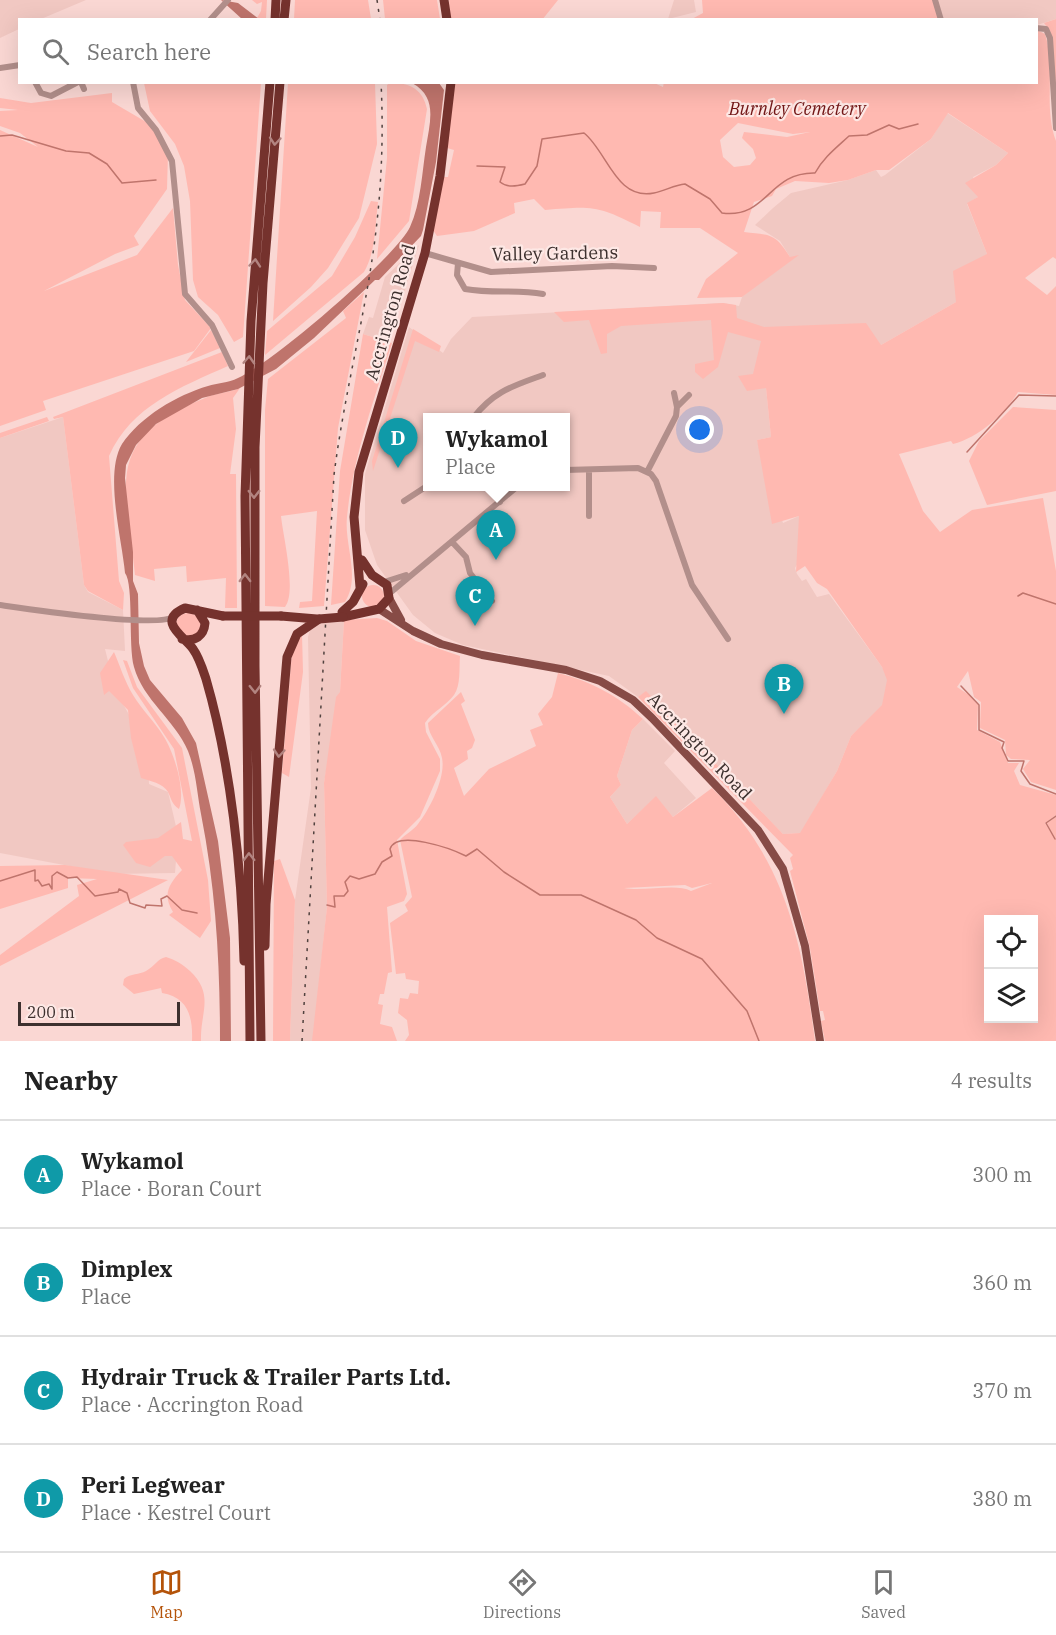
<!DOCTYPE html>
<html lang="en">
<head>
<meta charset="utf-8">
<style>
  :root { --surface:#fff; --page:#f6f6f6; --text:#222; --muted:#767676; --line:#e0e0e0; --accent:#b45309 }
  body { margin:0; font-family:"IBM Plex Serif",serif; background:var(--page); color:var(--text) }
  .controls { position:absolute; right:18px; bottom:18px; display:grid; overflow:hidden; border-radius:0px; box-shadow:0 6px 24px #0002 }
  .controls button { width:54px; height:54px; display:grid; place-items:center; padding:0; border:0; border-bottom:2px solid var(--line); background:var(--surface); color:var(--text); font:30px sans-serif }
  .scale { position:absolute; left:18px; bottom:15px; width:162px; box-sizing:border-box; padding-left:6px; border:3px solid #3d302e; border-top:0; font-size:16px; line-height:21px; white-space:nowrap; color:#3d302e; -webkit-text-stroke:4px #fde8e5; paint-order:stroke }
  .you { position:absolute; left:700px; top:430px; width:21px; height:21px; margin:-15px; border:4px solid #fff; border-radius:50%; background:#1a73e8; box-shadow:0 0 0 9px #1a73e833 }
  .badge { display:grid; place-items:center; width:39px; height:39px; border-radius:50%; background:var(--accent); color:#fff; font-size:20px; font-weight:700 }
  .pin { position:absolute; translate:-50% -50px; filter:drop-shadow(0 2px 3px #0008) }
  .pin::after { content:''; position:absolute; top:32px; width:21px; height:18px; background:inherit; clip-path:polygon(0 0,100% 0,50% 100%) }
  .popup { position:absolute; left:423px; top:413px; width:147px; height:78px; box-sizing:border-box; display:grid; place-content:center; border-radius:0px; background:var(--surface); filter:drop-shadow(0 2px 4px #0005); font-size:20px; white-space:nowrap; color:var(--muted) }
  .popup b { font-size:22px; color:var(--text) }
  .popup::after { content:''; position:absolute; left:50%; top:100%; margin-left:-12px; border:12px solid transparent; border-top-color:var(--surface) }
  .list { margin:0; padding:0; list-style:none }
  h2 { display:flex; justify-content:space-between; align-items:center; height:78px; margin:0; padding:0 24px; font-size:26px }
  h2 small { font-size:20px; font-weight:400; color:var(--muted) }
  .list li { display:grid; grid-template-columns:39px 1fr auto; gap:18px; align-items:center; box-sizing:border-box; height:108px; padding:0 24px; border-top:2px solid var(--line) }
  .list b { display:block; font-size:22px; white-space:nowrap }
  .list p { margin:0; font-size:20px; white-space:nowrap; color:var(--muted) }
  .list em { font-size:20px; font-style:normal; color:var(--muted) }
  .icon { flex:none; width:33px; height:33px; fill:none; stroke:currentColor; stroke-width:2; stroke-linecap:round; stroke-linejoin:round }
  .map { position:relative; flex:none; width:1056px; height:1041px; overflow:hidden }
  .search { position:absolute; background:var(--surface); box-shadow:0 6px 24px #0002; left:18px; right:18px; top:18px; height:66px; display:flex; align-items:center; gap:15px; box-sizing:border-box; padding:0 21px; border-radius:0px; color:var(--muted); font-size:22px }
  .sheet { height:510px; background:var(--surface) }
  nav { display:flex; justify-content:space-around; align-items:center; box-sizing:border-box; height:84px; border-top:2px solid var(--line); background:var(--surface); font-size:16px; color:var(--muted) }
  nav a { display:grid; justify-items:center; gap:3px }
  nav .on { color:var(--accent) }
  .map>svg:first-child { display:block }
  .built { fill:#f1c8c2; fill-rule:evenodd }
  .green { fill:#ffb9b1; fill-rule:evenodd }
  .water { fill:#bf746c }
  .lines { fill:none; stroke-linecap:round; stroke-linejoin:round }
  .stream { stroke:#bf746c; stroke-width:1.5 }
  .minor { stroke:#b28f8b; stroke-width:6 }
  .major { stroke:#874b46; stroke-width:8 }
  .highway { stroke:#75322d; stroke-width:9 }
  .rail { stroke:#51423f; stroke-width:1.5; stroke-dasharray:3 6; stroke-linecap:butt }
  .highway-bridge { stroke:#75322d; stroke-width:9 }
  .oneway { stroke:#b28480 }
  .labels { text-anchor:middle; dominant-baseline:central; stroke-width:4.5; stroke-linejoin:round; paint-order:stroke }
  .park-label { font-size:18px; font-style:italic; fill:#731717; stroke:#fde8e5 }
  .street-label { font-size:18px; fill:#3d302e; stroke:#fde8e5 }
</style>
</head>
<body>
<div class="map">
<svg width="1056" height="1041" viewBox="0 0 1056 1041">
  <rect width="100%" height="100%" fill="#fad7d3"/>
  <!-- built -->
  <path class="built" d="M0,0H86L41,19L20,20L19,29L0,38Z
    M674,0H694L696,12L668,19Z
    M935,0H1056V19L1037,25L1036,20L941,19Z
    M947,113L1008,153L996,165L973,177L978,197L967,204L987,254L956,302L881,345L766,388L771,437L757,440L783,523L799,516V561L795,568L797,574L802,581L806,579L817,597L829,594L882,667L897,694L851,736L837,771L801,833L783,834L646,692L638,697L609,676L463,645L435,633L413,615L377,565L365,530V474L409,327L443,353L451,339L472,317L723,303L739,306L742,297L790,257L780,241L755,225L773,208L791,193L848,180L876,170L881,177L885,175L931,139ZM427,418H565V486H427Z
    M419,245L389,342L363,334L369,317L373,318L385,277Z
    M63,417L84,585L88,592L123,610L125,651L105,649L115,689L147,748L149,784L168,792L178,835L175,873L112,874L0,853V438Z
    M344,620L340,692L324,783L327,907L313,1041H290L295,900L311,788L308,637L310,629L323,622Z
    M643,719L675,751L664,763L696,798L673,817L656,797L627,824L610,797L621,785L617,776L632,730Z"/>
  <!-- green -->
  <path class="green" d="M252,0H267L266,19L257,18L261,11L262,2L257,4Z
    M295,0H368L371,19H294Z
    M383,0H437L440,19H385Z
    M449,0H558L542,20L450,19Z
    M702,0H935L941,20H690L703,13Z
    M1056,19V104L1050,31L1044,23Z
    M1037,30L1045,34C1056,68 1043,107 1056,141V259L1053,257L1025,278L1047,295L1056,286V395L1018,392C1005,414 978,438 953,444L951,441L899,454L923,511L940,532L972,510L1043,498L1056,571V790L1031,782L1023,769L1030,760L1011,759L1006,755L1005,740L980,728L981,702L974,697L968,671L957,687L969,695L978,705L977,730L1000,742L1008,763H1019L1014,771L1020,785L1056,795V815L1045,823L1055,839L1047,823L1056,817V1041H825L821,1021L825,1020L823,1011H820L810,948L790,871L793,869L790,858L793,855L638,697L646,691L783,834L800,833L837,771L851,736L882,705L887,680L882,667L827,589L817,583L805,566L796,572L799,516L772,524L757,440L771,437L766,388L747,391L738,376L753,374L761,341L728,332L718,367L703,379L695,372V364L714,360L711,320L621,326L607,334V353L601,354L589,320L564,322L554,312L723,303L736,305L737,318L764,327L866,323L881,345L956,302L953,271L987,254L967,203L978,197L965,183L996,165L1008,153L948,113L931,139L889,170H876L848,180L829,183L795,181L776,189L772,196L754,202L744,232C770,235 775,233 790,257L799,255L742,297L697,298L706,279L738,253L700,228H660L661,212L641,211L640,227C597,205 592,206 545,210L534,199L514,203L515,213L474,231L437,236L433,230L442,177H448L454,150L447,148L454,83L652,82L663,87L664,82H1036ZM738,123L793,134L810,132L787,137L744,132L742,138L753,149L756,158L750,165L734,167L723,157L720,140ZM988,920H1034V1018H988Z
    M144,83H261L243,337L234,342L218,315L198,297L193,280L190,201L184,166L175,144L150,111Z
    M288,83H375L377,144L359,218L328,268L311,287L273,321Z
    M390,83C409,82 423,89 427,109L409,221L377,259L387,158V85Z
    M112,93V102L153,126L168,153L167,189L134,236L139,245L115,254L44,291L137,255L173,208L178,265L185,300L211,328L194,351L43,401L46,410L0,426V130L38,147L20,133L0,126V111L18,110L0,108V98L31,103Z
    M371,201L378,202C375,225 376,251 364,272L265,355L267,331L332,276L355,237Z
    M364,292L338,428L324,606L299,608L300,602L312,601L317,511L281,516C283,536 297,592 285,607L265,606V410L268,379L346,318L343,311Z
    M413,329L441,346L439,352L415,341L373,471L372,461Z
    M211,330L220,348L186,362Z
    M363,334L392,343C374,400 353,457 347,517C344,545 361,576 345,602L331,605L340,471Z
    M222,352L228,366C181,387 131,406 109,456L119,581L124,593L123,610L88,591L84,585L63,417L54,419L53,417Z
    M240,388L233,398L236,429L230,474H236L237,608H225L226,578L187,582L186,566L154,569L155,581L135,575C126,484 102,439 205,398C216,393 228,393 240,388Z
    M1013,407L1056,410V491L987,505L969,461L979,441Z
    M47,417L49,421L0,438V433Z
    M362 596a11 11 0 1 1 22 0a11 11 0 1 1-22 0Z
    M176 625a12 12 0 1 1 24 0a12 12 0 1 1-24 0Z
    M377,618L387,621L416,641L460,656C459,668 461,685 454,695C446,706 433,711 425,723L426,732L440,759V771L420,817L397,840L407,894L404,901L387,907L392,972L388,973L384,994H380L378,1004L383,1005L380,1024L392,1027L397,1041H312L327,907L324,783L336,697L340,692L344,620Z
    M302,634L303,672L289,777L282,773L292,652Z
    M114,652C120,666 125,682 133,695C142,710 155,722 164,737C174,753 186,790 179,809C171,803 172,800 168,792C163,783 150,781 141,778L131,738L128,710L109,691L104,695L100,673Z
    M123,660L127,661L137,687L182,748L208,880L211,921L200,938L169,915L173,912C162,894 169,884 182,870L172,856H165L150,867L136,863L123,845L126,842L158,838L181,822L183,839L192,841L174,749L133,688Z
    M558,673C592,682 617,695 643,719L632,730L617,776L621,785L610,797L627,824L656,796L673,817L712,788C786,860 802,943 815,1041H405L409,1035L407,1020L398,1013L400,998L408,999L410,993L418,994L419,981L406,979L405,973L396,974L390,923L408,911L405,905L412,897L400,840C405,834 413,831 418,824C430,809 446,777 442,758C440,745 428,736 428,723L461,692L465,701L461,704L475,740L472,748L467,751L468,759L454,768L464,796L489,769L536,746L530,730L543,725L538,714L552,697ZM712,883L691,891C676,883 644,892 624,888L685,885L692,888Z
    M280,859L295,900L290,1041H273L274,861Z
    M65,865L168,880L0,966V955L79,896L77,885L97,879L68,878V888L0,909V866Z
    M166,957C176,960 182,964 190,971C215,995 200,1012 201,1041H192C193,1017 188,997 162,993L161,988L134,994L123,985L124,979C131,973 139,975 146,971C155,966 157,959 166,957Z"/>
  <!-- water -->
  <path class="water" d="M221,0L238,3L259,19H242Z
    M412,83H439L444,90L436,162L423,230L421,236L379,280H375L314,338L276,369L238,389L202,398L156,424L136,445L126,465L125,478L133,552V581L138,594L139,643L144,666L150,680L182,718L196,743L218,841L230,938L231,1041H220C220,964 216,890 201,814C197,793 196,771 188,751C175,720 143,700 134,667C128,645 134,585 125,573C122,539 104,474 122,444C140,417 177,395 208,386C217,383 228,383 238,378C271,364 395,258 410,227C421,203 422,172 426,147C430,122 438,97 412,83Z"/>
  <g class="lines">
    <!-- stream -->
    <path class="stream" d="M0,136L12,135L66,151L89,153L107,164L122,183L156,180
      M477,166L505,167L500,182C507,188 517,186 525,184L537,166L542,139L584,133C607,151 616,201 654,193C665,191 674,185 685,184L710,199L722,213C768,219 768,172 815,173C823,158 836,148 849,136L867,135L889,125L899,129L918,124
      M967,452L1019,395L1056,396
      M1018,596L1023,593L1056,604
      M961,686L979,705V730L1004,742L1002,748L1008,761H1024L1021,771L1030,784L1056,794
      M1055,839L1046,823L1056,816
      M0,881L35,870V881L38,880L42,886L49,884L52,889V876L57,872L68,878L77,877L95,896L118,892L119,889L127,893L130,903L145,908L146,905L162,906L161,899L167,896L182,910L197,913
      M327,905L335,907L334,896H344L348,891L345,882L350,876L359,879L375,874L382,862L392,856L390,849C397,829 452,849 466,856L477,849L504,872L540,895H581L636,920L657,938L702,959L747,1011L759,1041"/>
    <!-- minor -->
    <path class="minor" d="M935,0L941,20
      M210,20L228,0
      M1036,28L1046,29L1050,38L1056,128
      M0,68L20,65
      M35,82L41,93L51,96L78,82
      M81,82L84,89
      M133,82L138,108L156,130L172,161L185,294L212,325L232,367
      M425,253L491,272L612,266L654,268
      M458,263L457,275L465,289C492,294 517,289 543,294
      M674,393L677,407
      M473,418C494,391 513,386 543,375
      M565,470L638,468L651,474L656,481L692,585L728,639
      M647,472L676,416L677,407L689,395
      M487,486L500,502
      M404,501L427,486
      M589,516V470
      M453,543L466,557L470,573L492,601
      M384,582L406,575
      M390,593L518,486
      M466,596L480,585
      M0,605C28,609 155,628 174,617"/>
    <!-- major -->
    <path class="major" d="M389,598L401,620
      M379,609L413,631L441,644L482,655L566,670L600,681L633,700L652,718L758,830L783,869L805,946L820,1041"/>
    <!-- highway -->
    <path class="highway" d="M444,0L447,20
      M275,20L276,0
      M284,20L286,0
      M360,587L354,517L359,472L425,253L440,176L451,82
      M342,612L353,602L363,584
      M223,616L185,608C155,621 185,637 193,649C199,657 203,670 206,679C231,765 242,871 244,961
      M281,616L317,619
      M343,617L379,609L389,598L387,585L372,575L362,560
      M182,639C195,642 204,636 205,623L197,610
      M265,946L266,904L287,657L297,634L319,619
      M250,1041L245,496L251,321L270,82
      M261,1041L255,666V447L263,283L280,82"/>
    <!-- rail -->
    <path class="rail" d="M377,0L380,20
      M302,1041L334,475C343,403 361,332 372,260C381,201 384,142 381,82"/>
    <!-- highway-bridge -->
    <path class="highway-bridge" d="M223,616H281
      M319,619L343,617"/>
  </g>
  <!-- one-way arrows -->
  <defs><path id="oneway-chevron" d="M-2-3.5L2.5 0L-2 3.5" fill="none" stroke-width="1.6" stroke-linecap="round" stroke-linejoin="round" transform="scale(1.5)"/></defs>
  <g class="oneway">
    <use href="#oneway-chevron" transform="translate(275 141) rotate(95)"/>
    <use href="#oneway-chevron" transform="translate(255 263) rotate(-85)"/>
    <use href="#oneway-chevron" transform="translate(249 360) rotate(-87)"/>
    <use href="#oneway-chevron" transform="translate(254 494) rotate(90)"/>
    <use href="#oneway-chevron" transform="translate(245 578) rotate(-90)"/>
    <use href="#oneway-chevron" transform="translate(255 689) rotate(89)"/>
    <use href="#oneway-chevron" transform="translate(279 753) rotate(95)"/>
    <use href="#oneway-chevron" transform="translate(249 857) rotate(-91)"/>
  </g>
  <g class="labels">
    <!-- park labels -->
    <g class="park-label">
      <text x="797" y="108">Burnley Cemetery</text>
    </g>
    <!-- street labels -->
    <g class="street-label">
      <text transform="translate(555 253) rotate(-1)">Valley Gardens</text>
      <text transform="translate(390 312) rotate(-74)">Accrington Road</text>
      <text transform="translate(700 746) rotate(46)">Accrington Road</text>
    </g>
  </g>
</svg>
<div class="controls">
<button><svg class="icon" aria-label="locate" viewBox="0 0 24 24"><circle cx="12" cy="12" r="6"/><path d="M12 2v4M12 18v4M2 12h4M18 12h4"/></svg></button>
<button><svg class="icon" aria-label="layers" viewBox="0 0 24 24"><path d="M12 4l9 5-9 5-9-5zM3 14l9 5 9-5"/></svg></button>
</div>
<div class="scale">200 m</div>
<div class="you"></div>
<div class="pin badge" style="left:496px;top:560px;background:#0f9aa8">A</div>
<div class="popup"><b>Wykamol</b>Place</div>
<div class="pin badge" style="left:784px;top:714px;background:#0f9aa8">B</div>
<div class="pin badge" style="left:475px;top:626px;background:#0f9aa8">C</div>
<div class="pin badge" style="left:398px;top:468px;background:#0f9aa8">D</div>
<div class="search"><svg class="icon" aria-label="search" viewBox="0 0 24 24"><circle cx="10" cy="10" r="6"/><path d="M15 15l6 6"/></svg>Search here</div>
</div>
<section class="sheet">
<h2>Nearby<small>4 results</small></h2>
<ul class="list">
<li><span class="badge" style="background:#0f9aa8">A</span><div><b>Wykamol</b><p>Place · Boran Court</p></div><em>300 m</em></li>
<li><span class="badge" style="background:#0f9aa8">B</span><div><b>Dimplex</b><p>Place</p></div><em>360 m</em></li>
<li><span class="badge" style="background:#0f9aa8">C</span><div><b>Hydrair Truck &amp; Trailer Parts Ltd.</b><p>Place · Accrington Road</p></div><em>370 m</em></li>
<li><span class="badge" style="background:#0f9aa8">D</span><div><b>Peri Legwear</b><p>Place · Kestrel Court</p></div><em>380 m</em></li>
</ul>
</section>
<nav>
<a class="on"><svg class="icon" aria-label="map" viewBox="0 0 24 24"><path d="M3 6l6-2 6 2 6-2v14l-6 2-6-2-6 2zM9 4v14M15 6v14"/></svg>Map</a>
<a><svg class="icon" aria-label="directions" viewBox="0 0 24 24"><path d="M12 3l9 9-9 9-9-9zM9 14v-3h6M13 9l2 2-2 2"/></svg>Directions</a>
<a><svg class="icon" aria-label="saved" viewBox="0 0 24 24"><path d="M7 4h10v16l-5-4-5 4z"/></svg>Saved</a>
</nav>
</body>
</html>
